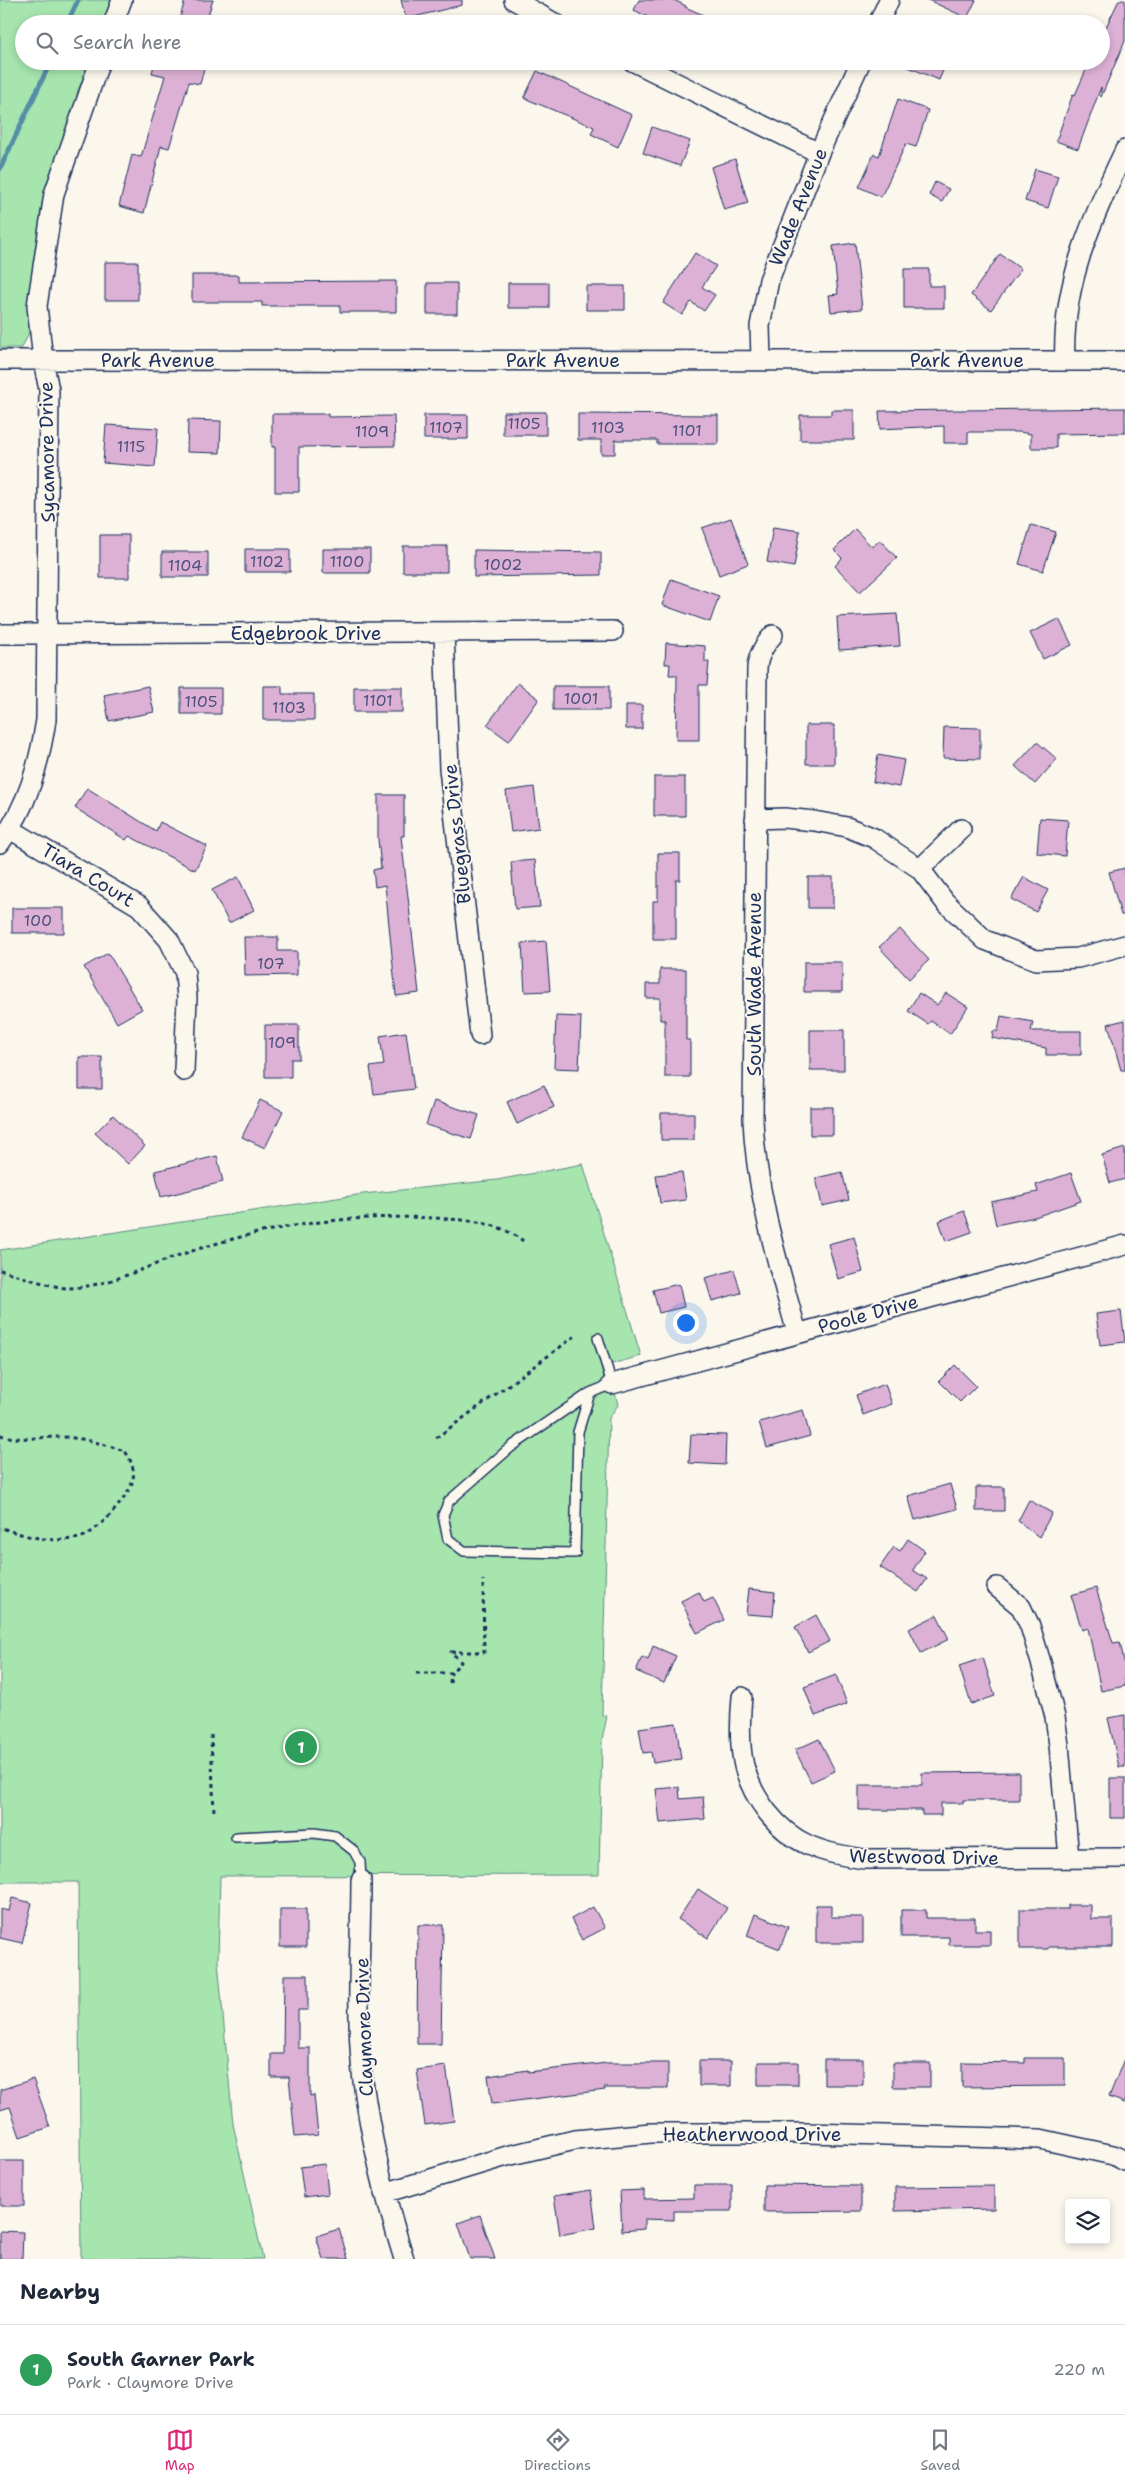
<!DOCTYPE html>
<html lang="en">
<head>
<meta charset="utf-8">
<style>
  :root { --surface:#fff; --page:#f6f6f7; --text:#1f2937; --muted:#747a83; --line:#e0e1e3; --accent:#db2777 }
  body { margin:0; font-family:"Shantell Sans",sans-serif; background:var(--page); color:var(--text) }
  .controls { position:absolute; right:15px; bottom:15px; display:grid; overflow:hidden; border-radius:5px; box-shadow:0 2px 8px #0003 }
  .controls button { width:45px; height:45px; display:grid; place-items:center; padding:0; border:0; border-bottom:1px solid var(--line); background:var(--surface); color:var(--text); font:25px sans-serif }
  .you { position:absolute; left:685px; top:1322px; width:18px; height:18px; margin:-12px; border:4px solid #fff; border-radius:50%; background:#1a73e8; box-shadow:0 0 0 8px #1a73e833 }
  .badge { display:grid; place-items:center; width:32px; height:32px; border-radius:50%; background:var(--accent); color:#fff; font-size:16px; font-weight:700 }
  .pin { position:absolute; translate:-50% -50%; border:2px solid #fff; box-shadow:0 1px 5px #0006 }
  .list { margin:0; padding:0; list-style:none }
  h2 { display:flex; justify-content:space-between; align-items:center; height:65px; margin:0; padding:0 20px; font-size:21px }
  h2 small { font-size:16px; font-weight:400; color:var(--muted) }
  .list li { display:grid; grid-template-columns:32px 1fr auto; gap:15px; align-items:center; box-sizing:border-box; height:90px; padding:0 20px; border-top:1px solid var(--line) }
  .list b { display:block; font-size:19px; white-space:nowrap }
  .list p { margin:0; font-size:16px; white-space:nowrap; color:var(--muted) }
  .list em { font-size:16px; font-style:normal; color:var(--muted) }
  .icon { flex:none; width:28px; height:28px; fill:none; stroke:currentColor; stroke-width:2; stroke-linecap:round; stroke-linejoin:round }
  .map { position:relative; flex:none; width:1125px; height:2259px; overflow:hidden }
  .search { position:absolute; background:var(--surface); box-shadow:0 2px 8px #0003; left:15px; right:15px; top:15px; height:55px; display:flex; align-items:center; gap:12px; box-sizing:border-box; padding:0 18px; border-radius:28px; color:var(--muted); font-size:19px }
  .sheet { height:155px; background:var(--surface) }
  nav { display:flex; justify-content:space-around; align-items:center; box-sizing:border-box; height:70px; border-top:1px solid var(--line); background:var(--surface); font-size:14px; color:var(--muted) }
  nav a { display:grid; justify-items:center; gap:2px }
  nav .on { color:var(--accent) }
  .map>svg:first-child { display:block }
  .green { fill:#a6e5ae; stroke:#608a86 }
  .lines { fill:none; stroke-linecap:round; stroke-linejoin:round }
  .stream { stroke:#558da7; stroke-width:5 }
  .building { fill:#ddb1d5; stroke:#1b2f5e }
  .service-casing { stroke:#1b2f5e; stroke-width:12 }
  .minor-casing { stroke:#1b2f5e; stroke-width:22 }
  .path { stroke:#1b2f5e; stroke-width:3; stroke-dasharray:4 4; stroke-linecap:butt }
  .service { stroke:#fbf7ec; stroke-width:9 }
  .minor { stroke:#fbf7ec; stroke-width:19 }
  .labels { text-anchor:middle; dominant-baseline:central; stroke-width:4; stroke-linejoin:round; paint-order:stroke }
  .number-label { font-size:16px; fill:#4c507c }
  .street-label { font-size:19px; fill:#1b2f5e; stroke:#fbf7ec }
</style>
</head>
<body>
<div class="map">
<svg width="1125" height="2259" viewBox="0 0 1125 2259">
  <rect width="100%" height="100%" fill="#fbf7ec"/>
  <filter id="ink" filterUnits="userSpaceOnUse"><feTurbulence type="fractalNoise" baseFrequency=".02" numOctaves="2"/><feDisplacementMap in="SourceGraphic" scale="10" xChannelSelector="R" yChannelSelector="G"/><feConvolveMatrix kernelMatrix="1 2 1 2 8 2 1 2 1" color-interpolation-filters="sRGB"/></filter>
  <g filter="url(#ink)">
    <!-- green -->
    <path class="green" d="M0,0H115L107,24H24V61H92L78,90L33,323L22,348H0Z
      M583,1164L641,1356L608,1365L618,1405L609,1418L602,1715L607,1716L602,1740L599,1875L220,1876L218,1961L233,2124L263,2259H81L78,1882H0V1250L363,1194L497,1180Z"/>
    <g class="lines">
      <!-- stream -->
      <path class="stream" d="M67,24L78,0
        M0,169L51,61"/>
    </g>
    <!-- building -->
    <path class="building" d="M185,0H213L205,24H178Z
      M401,0H462V5L406,19Z
      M639,0H674L686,6L685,7L724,24H661L634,10Z
      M928,0H976L967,18Z
      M1119,0H1125V41L1101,97V87L1078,149L1056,141L1073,94L1075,95L1090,61H1101V25L1106,27Z
      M155,61H206L200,84L189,82L169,148L161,146L144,213L119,206L132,155L141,157L165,76L152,73Z
      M894,61H947L939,80Z
      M537,71L632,115L618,147L591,134L594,127L524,98Z
      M898,99L928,110L916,147L906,144L881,197L859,187L874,154L879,156Z
      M652,127L690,141L680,166L643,153Z
      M735,159L748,203L724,210L711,167Z
      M1035,169L1058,176L1048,208L1025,201Z
      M935,182L949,189L942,202L929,195Z
      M855,243L862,309L831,312L829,295L838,294L833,246Z
      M695,253L716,266L702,287L715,295L704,311L691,302L682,315L663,303Z
      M1000,254L1021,269L991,310L971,295Z
      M105,262H138V300H105Z
      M904,269H929V286H944V308H904Z
      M192,275H239V282L396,281V312H340V306H262V302H192Z
      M427,283H457V314H427Z
      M508,283H549V308H508Z
      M586,286H625V310H586Z
      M1125,408V433L1056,434V448H1031V434L1019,432H968V443H944V426L880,429L879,411Z
      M831,410H854V440H800V415H831Z
      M503,412H546V435H503Z
      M272,414H328V417L394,416L395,446L299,447V492H275V447H272Z
      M578,414L718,415V444H657V440H615V454H601V440H578Z
      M424,415H468V439H424Z
      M188,420L221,421L220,453L187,452Z
      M106,425L158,428L155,467L103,463Z
      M731,518L748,564L719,575L702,528Z
      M1031,525L1056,532L1043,571L1019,564Z
      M773,527L800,531L794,567L767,562Z
      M855,529L872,547L880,540L897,558L860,592L835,566L842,558L834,550Z
      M100,535H129V578H100Z
      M403,546H447V572H403Z
      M245,549H290V572H245Z
      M323,549H370V573H323Z
      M474,550L601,552V575L474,577Z
      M162,552H208V577H162Z
      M671,579L719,596L710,622L662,605Z
      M897,614L900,646L839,650L837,617Z
      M1059,619L1072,645L1043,659L1030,633Z
      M666,643L705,646V662H709L707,685H699V740H676L677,675H669L670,664H665Z
      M518,683L539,699L509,741L487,725Z
      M148,686L154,712L109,721L104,695Z
      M263,686H282V694H314V720H263Z
      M553,686H609V710H553Z
      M354,687H402V712H354Z
      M181,688H221V714H181Z
      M626,705H642V729H626Z
      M806,725H834V764H806Z
      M944,727L980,728V759L943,758Z
      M1037,742L1057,759L1035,784L1015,766Z
      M878,755L904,760L899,787L873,782Z
      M654,777H685V816H654Z
      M534,787L539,828L511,832L506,791Z
      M87,788L156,831L160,822L207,846L195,870L129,836L126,840L75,808Z
      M378,795H404V836H401L419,993L396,996L385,885L375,887L373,870L381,868L378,839Z
      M1040,818L1068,820L1065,856L1037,853Z
      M658,853H680V880H676V939H653V901H658Z
      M535,860L540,907L515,909L511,862Z
      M1125,868V915H1121L1109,872Z
      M238,877L254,910L229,923L212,890Z
      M808,877H833V908H808Z
      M1024,877L1048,890L1036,912L1011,899Z
      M12,908H64V933H12Z
      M900,929L929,960L909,979L879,947Z
      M244,937H278V951H297V975L245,976Z
      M546,941L550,991L525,992L522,943Z
      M108,953L142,1009L117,1023L84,967Z
      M804,962H842V992H804Z
      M660,969H686V1040H690V1077H665V1020H660V998H646V984H660Z
      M919,993L937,1005L946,993L968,1007L950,1034L931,1021L928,1024L908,1011Z
      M556,1016L581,1017L579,1069L554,1068Z
      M1001,1016L1033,1022L1031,1031H1081V1055H1046V1048L992,1038L993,1031H998Z
      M1125,1020V1070H1121L1108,1024Z
      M265,1025H299V1059H291V1077H265Z
      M810,1030H844V1070H810Z
      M406,1032L414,1089L374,1094L370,1067L384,1065L380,1036Z
      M79,1057H102V1089H79Z
      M544,1085L554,1107L517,1124L507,1102Z
      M260,1100L283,1111L265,1148L242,1137Z
      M434,1101L479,1115L471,1139L426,1125Z
      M810,1107H833V1135H810Z
      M661,1113H694V1140H661Z
      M113,1115L145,1146L128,1164L95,1133Z
      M1125,1148V1179L1110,1183L1102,1155Z
      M217,1156L223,1182L161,1197L155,1171Z
      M682,1172L686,1200L660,1203L656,1175Z
      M842,1172L849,1200L822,1206L816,1178Z
      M1071,1173L1081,1201L1035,1217L996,1225L991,1202L1038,1192L1036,1185Z
      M964,1211L972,1232L946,1241L939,1221Z
      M854,1237L863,1272L838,1279L828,1244Z
      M734,1270L741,1293L712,1301L705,1278Z
      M679,1284L684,1307L659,1313L653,1290Z
      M1121,1311L1125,1342L1100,1345L1096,1314Z
      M955,1365L976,1386L960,1402L939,1381Z
      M885,1384L892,1404L863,1415L856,1395Z
      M803,1410L810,1436L767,1448L759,1422Z
      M691,1434L726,1435L725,1465L689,1463Z
      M950,1484L957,1509L915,1520L908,1496Z
      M976,1487H1004V1511H976Z
      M1029,1500L1052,1513L1039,1537L1018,1521Z
      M908,1539L925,1551L913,1570L927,1579L918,1592L880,1567L894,1547L900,1551Z
      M1096,1588L1113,1643L1120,1642L1125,1666V1686L1101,1691L1088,1628L1082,1630L1071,1595Z
      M749,1589L775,1592L773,1616L746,1614Z
      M699,1592L704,1602L713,1598L724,1620L697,1633L681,1601Z
      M816,1615L830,1641L808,1652L795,1627Z
      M937,1615L949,1639L921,1653L909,1629Z
      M653,1646L676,1656L664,1683L636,1671L642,1657L648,1660Z
      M983,1658L995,1696L971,1704L959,1666Z
      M836,1675L847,1704L815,1716L804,1687Z
      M1125,1715V1767H1119L1108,1718Z
      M676,1723L681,1759L653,1763L651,1752L643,1753L639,1728Z
      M819,1739L835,1771L811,1782L795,1750Z
      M1019,1772V1800H963V1803H941V1815H922V1810H859V1785H922V1773Z
      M1110,1778H1125V1818H1110Z
      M679,1787L680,1799L703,1797L705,1819L660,1823L656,1789Z
      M698,1889L727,1908L708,1938L678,1919Z
      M12,1898L32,1903L22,1943L0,1938V1909L9,1911Z
      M816,1905H831V1917H863V1943H816Z
      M1068,1905H1091V1919H1113V1947H1048V1949H1020V1909H1068Z
      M593,1907L605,1928L582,1940L571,1919Z
      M280,1909H306V1947H280Z
      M901,1910H926V1918H975V1930H990V1945H949V1937H901Z
      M755,1914L788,1927L780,1949L747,1936Z
      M418,1925H443L441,2044H417Z
      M284,1975H308V2010H298V2048H310V2096L314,2095L318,2135L295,2137L289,2077H271V2054H283Z
      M1025,2058H1065V2086L962,2087V2062L1025,2063Z
      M824,2059H863V2085H824Z
      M1124,2059H1125V2103L1109,2097Z
      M699,2061H731V2086H699Z
      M758,2062H798V2085H758Z
      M607,2063H668V2088H604L605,2090L492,2104L488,2076L528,2070V2072Z
      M893,2063H930V2087H893Z
      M446,2066L454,2121L425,2125L417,2070Z
      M33,2079L50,2127L20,2137L10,2107L0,2110V2090Z
      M0,2161H24V2206H0Z
      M325,2164L328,2194L304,2197L300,2167Z
      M694,2185H732V2211H674V2220L644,2219V2229L622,2231L620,2191L644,2190V2199L694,2198Z
      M764,2185L861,2186V2211L764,2212Z
      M994,2186V2209L895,2211V2187Z
      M591,2190L596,2228L560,2235L554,2196Z
      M480,2215L495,2259H470L458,2223Z
      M339,2229L348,2259H323L316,2236Z
      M0,2231L23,2232L22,2259H0Z"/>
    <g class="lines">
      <defs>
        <path id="service" d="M590,1393L578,1432L575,1553L464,1551L448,1539L443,1515L449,1501L511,1447L590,1393L612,1384L598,1338
          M236,1837L314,1833L335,1836L354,1851L360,1862L361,1880"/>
        <path id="minor" d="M514,0L556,24
          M113,24L122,0
          M878,24L889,0
          M632,61L819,153
          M761,359L760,326L769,280L819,153L861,61
          M0,360L1125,361
          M1065,361C1061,286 1093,216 1125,150
          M444,632L449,769L480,1035
          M0,634L613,631
          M773,635C764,645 758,655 757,668L753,1120C756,1193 778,1263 797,1333
          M755,819L784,818L814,821L847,827L874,838L920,869L945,902L985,940L1036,960L1078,958L1125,945
          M10,829L139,906L169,940L185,973L187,998L184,1071
          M0,843C28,806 39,765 46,720L49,390L43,360L37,306L54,194L100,61
          M920,869L961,829
          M612,1384L1125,1245
          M997,1587L1021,1607L1030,1626L1042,1666L1055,1717L1059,1745L1069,1858
          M742,1697C740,1719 739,1745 744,1766C753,1799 777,1831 808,1845C826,1853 845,1856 864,1859L1125,1858
          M361,1880C361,1944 355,2019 363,2081C371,2142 386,2201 404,2259
          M384,2193L507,2156L575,2140L651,2133H806L1040,2139L1113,2155L1125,2161"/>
      </defs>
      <!-- service casing -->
      <use href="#service" class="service-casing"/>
      <!-- minor casing -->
      <use href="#minor" class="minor-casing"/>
      <!-- path -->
      <path class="path" d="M0,1270C15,1274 57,1289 69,1288C109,1287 153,1263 192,1251C272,1225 349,1214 434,1218C465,1220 498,1221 523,1241
        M0,1435C19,1441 40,1437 59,1437C81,1437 103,1444 125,1451C131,1460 136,1471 132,1483C127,1499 96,1534 79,1538C52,1543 25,1537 0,1527
        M436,1438L578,1334
        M416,1673H451L461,1662L451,1652H484L483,1580
        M450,1683L451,1673
        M211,1735L214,1813"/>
      <!-- service -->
      <use href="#service" class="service"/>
      <!-- minor -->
      <use href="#minor" class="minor"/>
    </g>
  </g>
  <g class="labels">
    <!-- number labels -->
    <g class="number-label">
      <text x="524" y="423">1105</text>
      <text x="446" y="427">1107</text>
      <text x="608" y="427">1103</text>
      <text x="687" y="430">1101</text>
      <text x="372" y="431">1109</text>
      <text x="131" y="446">1115</text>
      <text x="267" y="561">1102</text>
      <text x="347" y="561">1100</text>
      <text x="503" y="564">1002</text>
      <text x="185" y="565">1104</text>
      <text x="581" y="698">1001</text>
      <text x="378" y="700">1101</text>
      <text x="201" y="701">1105</text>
      <text x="289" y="707">1103</text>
      <text x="38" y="920">100</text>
      <text x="271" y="963">107</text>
      <text x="282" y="1042">109</text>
    </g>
    <!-- street labels -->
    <g class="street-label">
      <text transform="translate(798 207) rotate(-68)">Wade Avenue</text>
      <text x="158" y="360">Park Avenue</text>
      <text x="563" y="360">Park Avenue</text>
      <text x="967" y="360">Park Avenue</text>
      <text transform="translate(47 452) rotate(-91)">Sycamore Drive</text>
      <text x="306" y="633">Edgebrook Drive</text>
      <text transform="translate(457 834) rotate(-96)">Bluegrass Drive</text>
      <text transform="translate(88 875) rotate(31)">Tiara Court</text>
      <text transform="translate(754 984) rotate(-90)">South Wade Avenue</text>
      <text transform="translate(868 1314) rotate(-15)">Poole Drive</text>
      <text transform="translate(924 1857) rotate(1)">Westwood Drive</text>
      <text transform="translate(364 2027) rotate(-92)">Claymore Drive</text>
      <text x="752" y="2134">Heatherwood Drive</text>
    </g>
  </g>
</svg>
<div class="controls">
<button><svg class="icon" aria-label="layers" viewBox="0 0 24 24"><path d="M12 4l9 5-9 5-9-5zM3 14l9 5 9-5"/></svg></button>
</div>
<div class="you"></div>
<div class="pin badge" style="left:301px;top:1747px;background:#2e9e5b">1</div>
<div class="search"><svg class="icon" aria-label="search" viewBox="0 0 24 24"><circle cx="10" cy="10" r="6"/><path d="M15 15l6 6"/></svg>Search here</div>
</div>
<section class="sheet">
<h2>Nearby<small></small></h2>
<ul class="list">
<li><span class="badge" style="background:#2e9e5b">1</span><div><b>South Garner Park</b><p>Park · Claymore Drive</p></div><em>220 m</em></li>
</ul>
</section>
<nav>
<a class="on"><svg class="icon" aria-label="map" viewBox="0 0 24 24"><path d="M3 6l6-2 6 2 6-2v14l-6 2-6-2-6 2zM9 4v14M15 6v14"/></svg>Map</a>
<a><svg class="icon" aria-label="directions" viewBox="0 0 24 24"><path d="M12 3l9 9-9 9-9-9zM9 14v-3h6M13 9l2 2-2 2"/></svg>Directions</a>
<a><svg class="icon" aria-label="saved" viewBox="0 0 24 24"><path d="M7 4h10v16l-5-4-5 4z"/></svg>Saved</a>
</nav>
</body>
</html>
